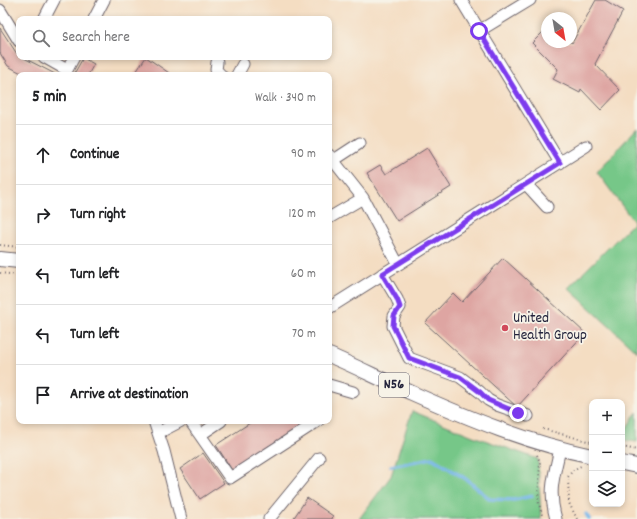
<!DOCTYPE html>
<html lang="en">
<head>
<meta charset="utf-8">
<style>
  :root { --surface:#fff; --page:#f6f6f6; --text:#202124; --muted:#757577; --line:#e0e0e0 }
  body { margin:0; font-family:Dekko,sans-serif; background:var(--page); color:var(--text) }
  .controls { position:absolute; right:12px; bottom:12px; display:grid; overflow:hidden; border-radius:8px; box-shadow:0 2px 6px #0003 }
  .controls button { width:36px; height:36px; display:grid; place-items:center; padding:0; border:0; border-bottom:1px solid var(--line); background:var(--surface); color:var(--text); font:20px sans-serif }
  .compass { position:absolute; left:541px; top:12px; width:36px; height:36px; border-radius:50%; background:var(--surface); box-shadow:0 2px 6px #0003; rotate:149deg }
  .stop { position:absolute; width:12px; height:12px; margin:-9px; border:3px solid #7c3aed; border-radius:50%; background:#fff }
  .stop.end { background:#7c3aed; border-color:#fff; box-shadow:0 1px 4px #0008 }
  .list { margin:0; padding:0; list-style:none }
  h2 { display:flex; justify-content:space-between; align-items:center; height:52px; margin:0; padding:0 16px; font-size:17px }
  h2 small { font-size:13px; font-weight:400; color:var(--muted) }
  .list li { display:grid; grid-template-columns:26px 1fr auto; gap:12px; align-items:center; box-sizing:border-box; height:60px; padding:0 16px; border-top:1px solid var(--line) }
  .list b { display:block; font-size:15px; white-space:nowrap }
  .list em { font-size:13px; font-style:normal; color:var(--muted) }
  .icon { flex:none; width:22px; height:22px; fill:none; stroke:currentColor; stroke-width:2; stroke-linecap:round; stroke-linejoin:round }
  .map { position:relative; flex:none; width:637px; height:519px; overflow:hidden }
  .search { position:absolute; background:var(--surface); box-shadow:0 2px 6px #0003; left:16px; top:16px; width:316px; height:44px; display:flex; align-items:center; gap:10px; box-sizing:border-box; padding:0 14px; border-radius:8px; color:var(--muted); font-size:15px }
  .panel { position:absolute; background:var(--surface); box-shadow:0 2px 6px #0003; left:16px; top:72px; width:316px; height:352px; border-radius:8px }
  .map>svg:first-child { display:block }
  .green { fill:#76c788; stroke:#4c7462 }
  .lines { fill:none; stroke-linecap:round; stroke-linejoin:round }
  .stream { stroke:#76b6ea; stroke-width:3.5 }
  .building { fill:#dea5a2 }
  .minor-casing { stroke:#6c636a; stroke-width:13 }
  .major-casing { stroke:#6c636a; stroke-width:16 }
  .path { stroke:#6c636a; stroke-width:2; stroke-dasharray:1 3; stroke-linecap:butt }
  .minor { stroke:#fff; stroke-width:11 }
  .major { stroke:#fff; stroke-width:14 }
  .route { stroke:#7c3aed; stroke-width:5 }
  .poi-dot { fill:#d1495b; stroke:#f7f3e8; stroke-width:1.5 }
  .labels { text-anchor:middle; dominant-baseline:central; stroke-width:3.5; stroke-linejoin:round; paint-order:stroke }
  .shield { fill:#f7f3e8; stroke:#62616f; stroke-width:1 }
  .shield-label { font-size:14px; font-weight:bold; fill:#22223b }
  .poi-label { font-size:15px; fill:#22223b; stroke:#f7f3e8; text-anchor:start }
</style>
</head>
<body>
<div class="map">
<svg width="637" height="519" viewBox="0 0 637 519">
  <rect width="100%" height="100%" fill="#f7f3e8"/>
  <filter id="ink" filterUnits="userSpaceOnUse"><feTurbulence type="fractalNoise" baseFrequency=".025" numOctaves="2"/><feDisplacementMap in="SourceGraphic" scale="8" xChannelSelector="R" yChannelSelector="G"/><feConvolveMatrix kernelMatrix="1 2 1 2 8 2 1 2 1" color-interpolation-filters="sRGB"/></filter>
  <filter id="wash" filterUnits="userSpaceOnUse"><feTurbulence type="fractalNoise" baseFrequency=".012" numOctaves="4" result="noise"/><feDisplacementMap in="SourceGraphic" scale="16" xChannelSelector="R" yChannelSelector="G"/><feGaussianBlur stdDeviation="0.9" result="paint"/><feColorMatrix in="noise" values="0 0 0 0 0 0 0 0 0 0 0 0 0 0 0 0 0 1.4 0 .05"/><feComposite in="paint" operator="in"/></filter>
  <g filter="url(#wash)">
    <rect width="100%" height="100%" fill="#f4ddc2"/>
    <!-- green -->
    <path class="green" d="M637,128V352L568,288L634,222L597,172Z
      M412,411L473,436L538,459L541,519H359L391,476Z
      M637,412V442L622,440V435Z"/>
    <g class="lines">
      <!-- stream -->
      <path class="stream" d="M391,466L432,458L466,479L490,499L514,500L532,496
        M586,514L589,519"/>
    </g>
    <g id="blocks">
      <!-- building -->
      <path class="building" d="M596,0H605L623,11L595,64L620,90L601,110L581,89L580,93L553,79L558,69L532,43L547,28V42H571L572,43Z
        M0,28L19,57H22L57,75H25L8,66L0,53Z
        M146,57L172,75H134Z
        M83,58L94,64L88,75H76L74,74Z
        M427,148L451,187L397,221L367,173L380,165L386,174Z
        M503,258L585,333L517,407L425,323L453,293L462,302Z
        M253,421H307L232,470L216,445Z
        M203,453L224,483L200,499L180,469Z
        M307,498L333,516L332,519H293Z"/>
    </g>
  </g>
  <g filter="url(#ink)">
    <use href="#blocks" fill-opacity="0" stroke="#6c636a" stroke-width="1"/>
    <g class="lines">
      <defs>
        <path id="minor" d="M461,0L560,163
          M0,10L19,41
          M44,19L54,0
          M94,19L104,0
          M479,31L530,0
          M44,57L67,70L74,57
          M217,62L216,70L221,75
          M237,75L243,64
          M329,155L363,198L398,264
          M334,160L360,143
          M526,184L547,207
          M329,218L363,198
          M382,274L397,299L400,307L394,316L393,326L409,358L460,377L480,392L488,400L497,405L528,416
          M329,308L586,146
          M329,385L353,392
          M154,421L164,451L181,519
          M190,421L200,435L221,421
          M158,433L181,421
          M200,435L230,478L318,421
          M269,519L319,458
          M556,519C548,491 554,476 560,449"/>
        <path id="major" d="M0,259L19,261
          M329,355C357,367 384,381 412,393C470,419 529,443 592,456
          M622,463L637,466"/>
      </defs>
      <!-- minor casing -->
      <use href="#minor" class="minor-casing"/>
      <!-- major casing -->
      <use href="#major" class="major-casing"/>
      <!-- path -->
      <path class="path" d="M0,245L19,247
        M0,273L19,275
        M543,429L591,442
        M622,447L637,450
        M537,455L540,462L538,500L543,519
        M577,519L569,503L568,477L573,470L581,466"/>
      <!-- minor -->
      <use href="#minor" class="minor"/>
      <!-- major -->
      <use href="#major" class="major"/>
    </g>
  </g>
  <g class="lines" filter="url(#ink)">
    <!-- route -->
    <path class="route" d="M479,31L560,163L382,274L397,299L400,307L394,316L393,326L409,358L460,377L480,392L488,400L518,413"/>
  </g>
  <!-- markers -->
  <circle class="poi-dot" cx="505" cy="328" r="4"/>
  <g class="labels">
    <!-- shield labels -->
    <rect class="shield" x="379" y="373" width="30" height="24" rx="3"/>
    <g class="shield-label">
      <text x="394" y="385">N56</text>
    </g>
    <!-- poi labels -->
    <g class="poi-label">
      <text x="513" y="319">United<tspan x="513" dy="17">Health Group</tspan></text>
    </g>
  </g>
</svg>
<div class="controls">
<button>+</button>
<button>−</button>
<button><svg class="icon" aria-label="layers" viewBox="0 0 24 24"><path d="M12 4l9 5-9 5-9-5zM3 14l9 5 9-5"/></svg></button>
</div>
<svg class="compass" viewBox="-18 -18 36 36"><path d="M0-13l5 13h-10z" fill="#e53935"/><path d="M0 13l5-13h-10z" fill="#757577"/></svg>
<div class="stop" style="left:479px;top:31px"></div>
<div class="stop end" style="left:518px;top:413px"></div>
<div class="search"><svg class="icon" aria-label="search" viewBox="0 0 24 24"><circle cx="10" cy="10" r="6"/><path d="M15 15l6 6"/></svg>Search here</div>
<section class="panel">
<h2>5 min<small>Walk · 340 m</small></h2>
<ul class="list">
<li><svg class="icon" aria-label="ahead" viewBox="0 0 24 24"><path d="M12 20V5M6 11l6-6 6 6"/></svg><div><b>Continue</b></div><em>90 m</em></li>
<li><svg class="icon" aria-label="right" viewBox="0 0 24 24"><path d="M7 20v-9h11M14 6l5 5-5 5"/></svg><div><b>Turn right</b></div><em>120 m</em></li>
<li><svg class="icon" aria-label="left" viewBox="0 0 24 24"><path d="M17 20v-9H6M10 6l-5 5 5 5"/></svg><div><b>Turn left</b></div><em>60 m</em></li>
<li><svg class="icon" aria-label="left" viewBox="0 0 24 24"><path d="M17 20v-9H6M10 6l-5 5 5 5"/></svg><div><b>Turn left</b></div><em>70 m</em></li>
<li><svg class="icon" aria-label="arrive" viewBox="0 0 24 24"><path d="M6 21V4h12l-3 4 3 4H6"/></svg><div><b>Arrive at destination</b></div></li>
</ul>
</section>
</div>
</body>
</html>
